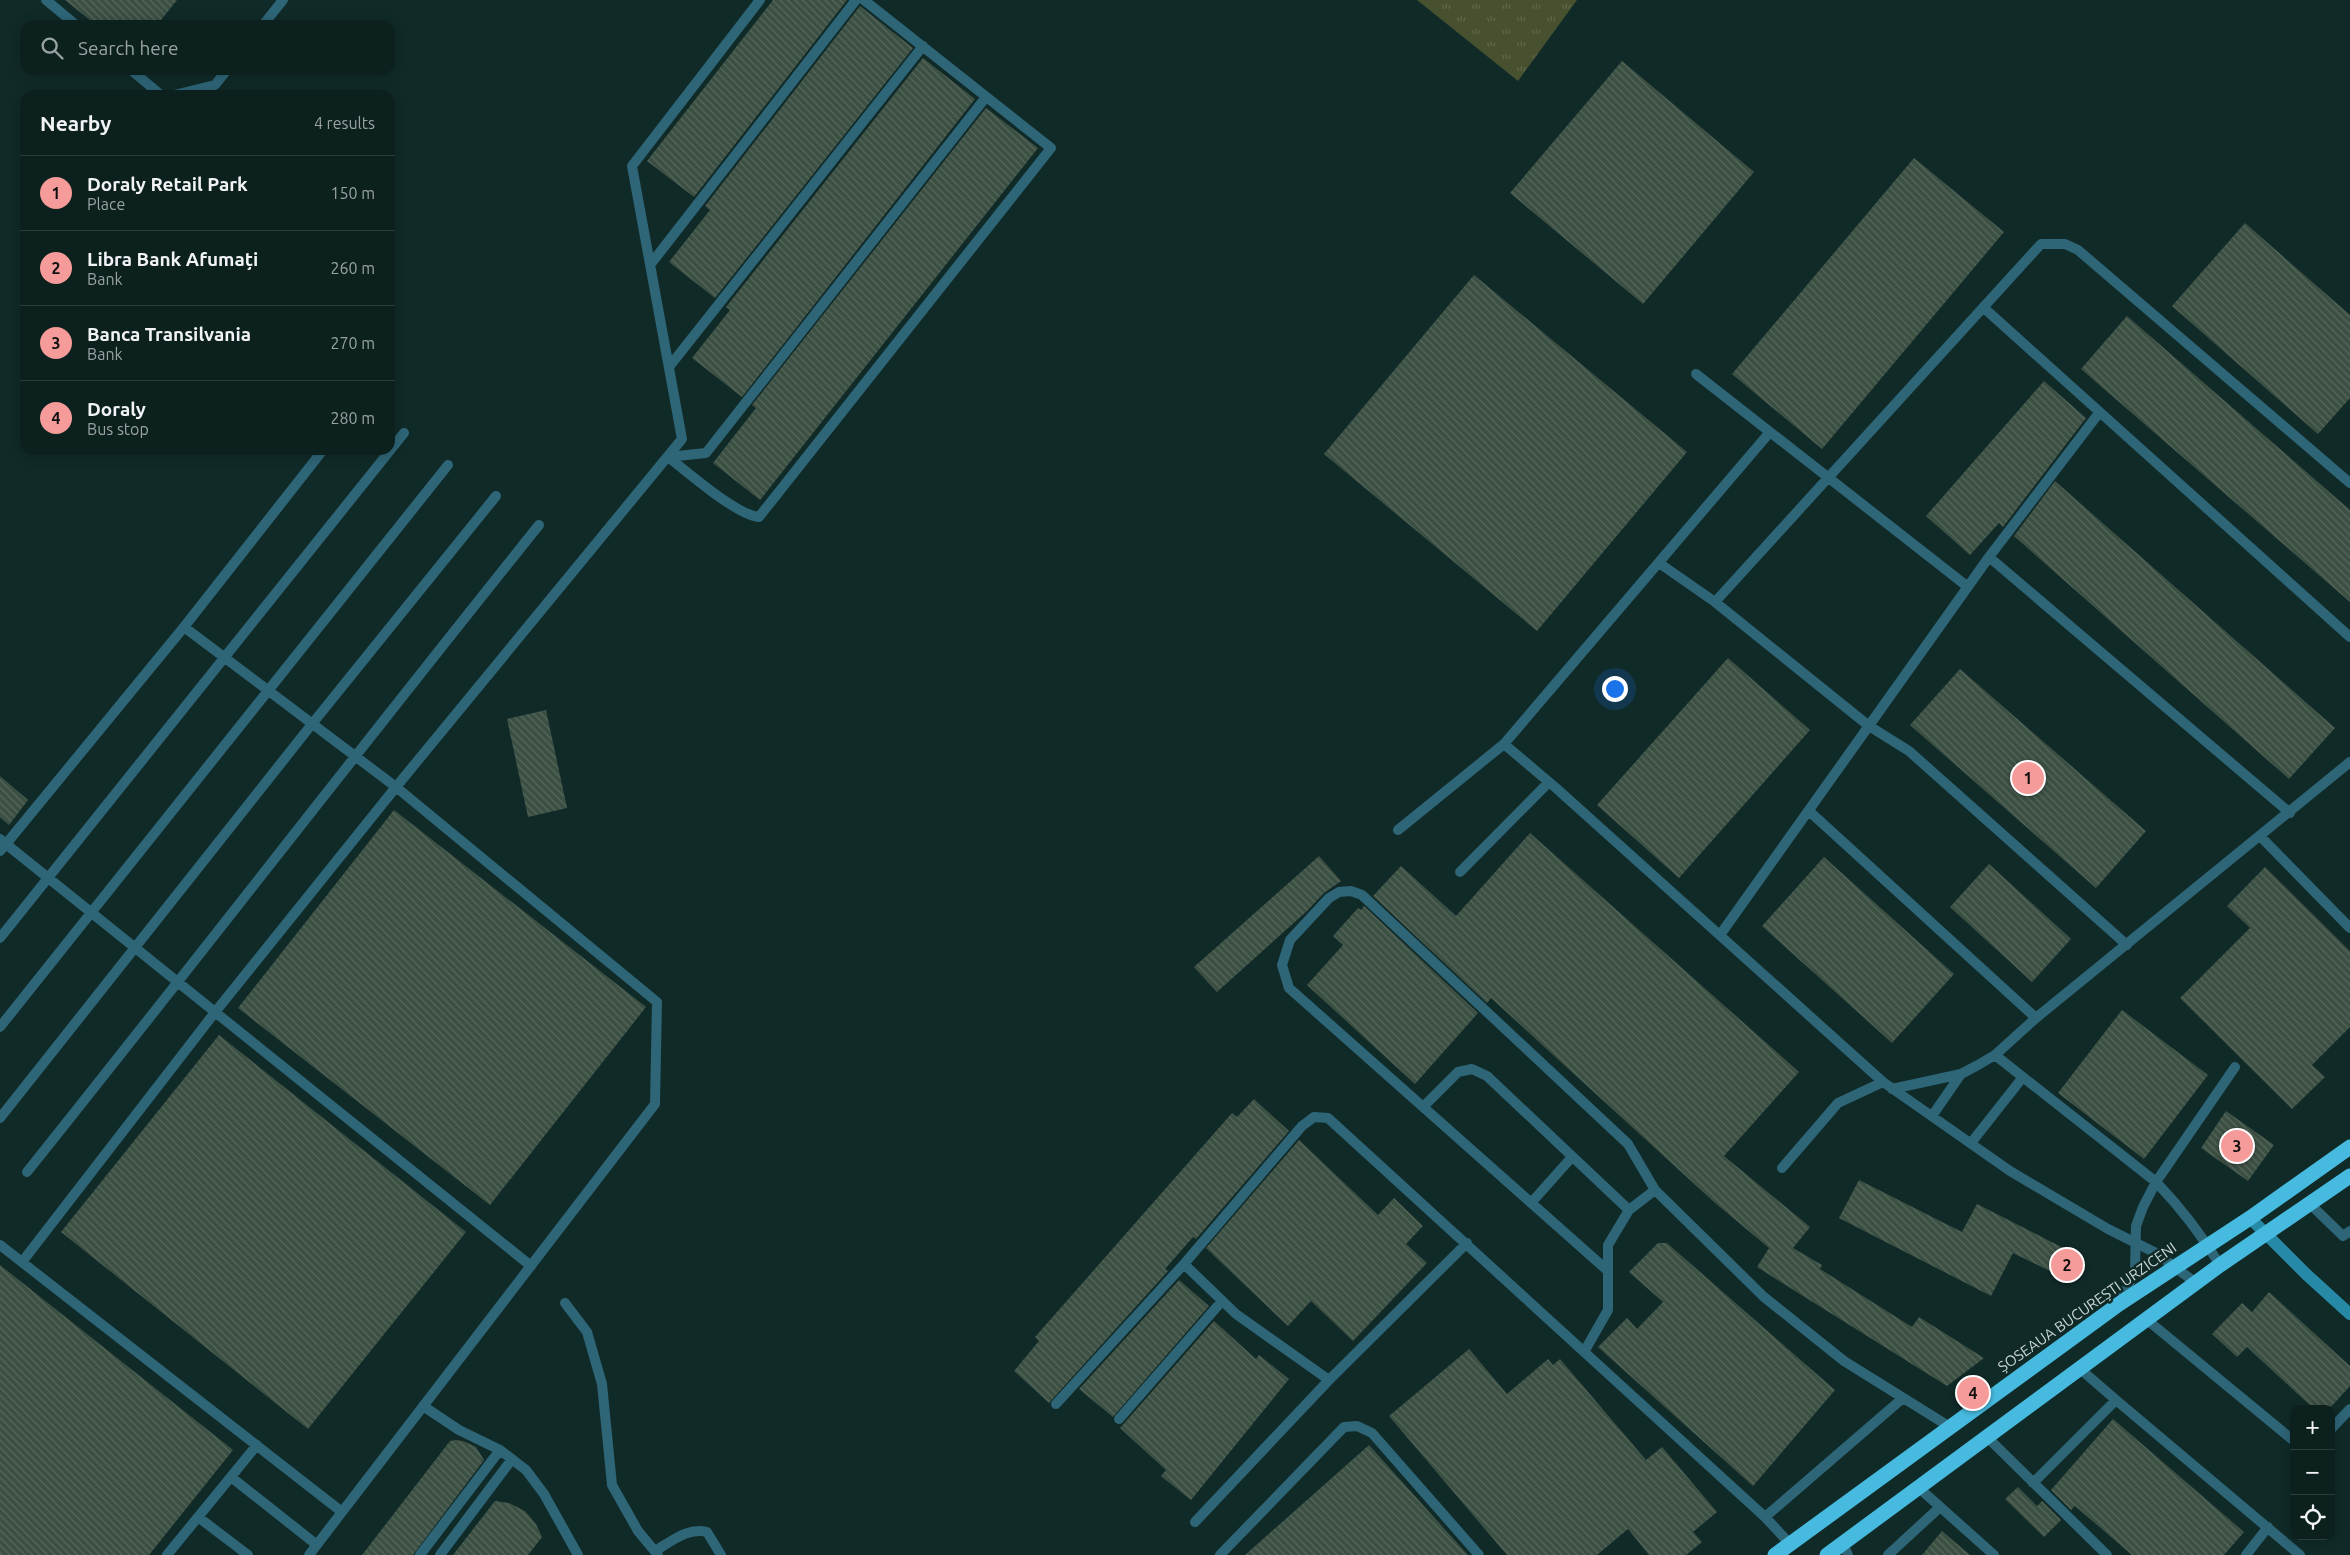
<!DOCTYPE html>
<html lang="en">
<head>
<meta charset="utf-8">
<style>
  :root { --surface:#0c201e; --page:#152827; --text:#f1f3f6; --muted:#9aa3a4; --line:#2c3e3c; --accent:#f59b9a }
  body { margin:0; font-family:Ubuntu,sans-serif; background:var(--page); color:var(--text) }
  .controls { position:absolute; right:15px; bottom:15px; display:grid; overflow:hidden; border-radius:10px; box-shadow:0 2px 12px #0003 }
  .controls button { width:45px; height:45px; display:grid; place-items:center; padding:0; border:0; border-bottom:1px solid var(--line); background:var(--surface); color:var(--text); font:25px sans-serif }
  .you { position:absolute; left:1614px; top:688px; width:18px; height:18px; margin:-12px; border:4px solid #fff; border-radius:50%; background:#1a73e8; box-shadow:0 0 0 8px #1a73e833 }
  .badge { display:grid; place-items:center; width:32px; height:32px; border-radius:50%; background:var(--accent); color:#111; font-size:16px; font-weight:700 }
  .pin { position:absolute; translate:-50% -50%; border:2px solid #fff; box-shadow:0 1px 5px #0006 }
  .list { margin:0; padding:0; list-style:none }
  h2 { display:flex; justify-content:space-between; align-items:center; height:65px; margin:0; padding:0 20px; font-size:21px }
  h2 small { font-size:16px; font-weight:400; color:var(--muted) }
  .list li { display:grid; grid-template-columns:32px 1fr auto; gap:15px; align-items:center; box-sizing:border-box; height:75px; padding:0 20px; border-top:1px solid var(--line) }
  .list b { display:block; font-size:19px; white-space:nowrap }
  .list p { margin:0; font-size:16px; white-space:nowrap; color:var(--muted) }
  .list em { font-size:16px; font-style:normal; color:var(--muted) }
  .icon { flex:none; width:28px; height:28px; fill:none; stroke:currentColor; stroke-width:2; stroke-linecap:round; stroke-linejoin:round }
  .map { position:relative; flex:none; width:2350px; height:1555px; overflow:hidden }
  .search { position:absolute; background:var(--surface); box-shadow:0 2px 12px #0003; left:20px; top:20px; width:375px; height:55px; display:flex; align-items:center; gap:12px; box-sizing:border-box; padding:0 18px; border-radius:15px; color:var(--muted); font-size:19px }
  .panel { position:absolute; background:var(--surface); box-shadow:0 2px 12px #0003; left:20px; top:90px; width:375px; height:365px; border-radius:15px }
  .map>svg:first-child { display:block }
  .grass { fill:url(#grass-tufts) }
  .building { fill:url(#building-back-hatch) }
  .lines { fill:none; stroke-linecap:round; stroke-linejoin:round }
  .lane { stroke:#2e6577; stroke-width:10 }
  .secondary { stroke:#2689a6; stroke-width:12 }
  .highway { stroke:#46badf; stroke-width:15 }
  .labels { text-anchor:middle; dominant-baseline:central; stroke-width:5; stroke-linejoin:round; paint-order:stroke }
  .street-label { font-size:15px; fill:#c9d7d6; stroke:#102a28 }
</style>
</head>
<body>
<div class="map">
<svg width="2350" height="1555" viewBox="0 0 2350 1555">
  <defs>
    <pattern id="grass-tufts" width="24" height="20" patternUnits="userSpaceOnUse" patternTransform="scale(1.25)"><rect width="24" height="20" fill="#47502f"/><path d="M3 7l-1-3M5 7V3M7 7l1-3M15 17l-1-3M17 17v-4M19 17l1-3" fill="none" stroke="#60684c"/></pattern>
    <pattern id="building-back-hatch" width="6" height="6" patternUnits="userSpaceOnUse" patternTransform="scale(1.25)"><rect width="6" height="6" fill="#3c4f43"/><path d="M-1 5l2 2M0 0l6 6M5-1l2 2" fill="none" stroke="#57685d"/></pattern>
  </defs>
  <rect width="100%" height="100%" fill="#102a28"/>
  <!-- grass -->
  <path class="grass" d="M1417,0H1577L1518,81Z"/>
  <!-- building -->
  <path class="building" d="M65,0H177L157,25H96Z
    M773,0H847L694,197L647,161Z
    M860,6L913,48L715,298L669,262L710,210L705,206Z
    M923,58L975,99L742,397L692,358L730,310L726,307Z
    M1622,61L1754,172L1643,304L1510,193Z
    M986,108L1038,148L760,500L713,463L756,408L752,405Z
    M1914,158L2004,232L1822,449L1732,374Z
    M2245,223L2350,315V398L2318,434L2172,306Z
    M1474,275L1687,452L1537,631L1324,454Z
    M2127,316L2350,510V602L2081,369Z
    M2044,381L2086,418L2003,527L1999,523L1970,555L1926,516Z
    M2055,481L2335,728L2289,779L2014,536Z
    M1728,658L1810,730L1679,878L1597,805Z
    M1960,669L2146,831L2096,888L1910,725Z
    M546,710L567,808L528,817L507,719Z
    M0,776L28,800L9,825L0,817Z
    M394,810L646,1007L490,1205L238,1008Z
    M1530,833L1799,1072L1724,1156L1810,1227L1793,1248L1822,1265L1820,1269L1912,1327L1919,1317L1984,1358L1947,1386L1757,1267L1769,1248L1714,1202L1491,998L1487,1003L1373,896L1401,866L1456,916Z
    M1319,856L1341,881L1324,893L1307,911L1217,992L1194,967Z
    M1824,857L1954,974L1892,1043L1762,926Z
    M1989,864L2071,939L2032,982L1950,907Z
    M2265,867L2350,951V1027L2312,1065L2325,1077L2292,1109L2180,998L2250,928L2227,906Z
    M1364,906L1478,1013L1415,1084L1307,985L1343,945L1333,936L1358,908L1361,910Z
    M2122,1010L2208,1075L2144,1159L2058,1093Z
    M219,1035L466,1232L308,1429L61,1232Z
    M1254,1099L1289,1131L1196,1239L1193,1237L1165,1269L1168,1271L1049,1403L1014,1371L1039,1341L1035,1337L1232,1113L1237,1117Z
    M2226,1111L2274,1145L2248,1181L2201,1148Z
    M1299,1140L1378,1215L1394,1198L1423,1226L1406,1244L1427,1263L1353,1341L1311,1301L1288,1326L1206,1248Z
    M1859,1180L1962,1232L1977,1204L2079,1256L2068,1280L2013,1253L1991,1296L1839,1218Z
    M1658,1243H1667L1835,1390L1753,1486L1598,1347L1627,1318L1637,1329L1663,1302L1629,1272Z
    M0,1265L233,1450L149,1555H0Z
    M1179,1280L1209,1306L1113,1417L1079,1389Z
    M2269,1292L2350,1366V1386L2329,1409H2314L2247,1347L2237,1357L2212,1334L2242,1303L2252,1312Z
    M1214,1321L1256,1359L1259,1355L1289,1379L1191,1500L1161,1476L1166,1470L1120,1428Z
    M1469,1349L1507,1394L1548,1359L1553,1365L1560,1359L1646,1460L1662,1447L1717,1512L1693,1532L1702,1542L1686,1555H1649L1628,1529L1597,1555H1507L1389,1416Z
    M2113,1419L2244,1532L2224,1555H2132L2075,1506L2071,1510L2051,1490Z
    M455,1440L463,1441L476,1447L484,1460L413,1555H362L450,1441Z
    M1369,1445L1468,1555H1245Z
    M2018,1487L2037,1506L2042,1501L2061,1520L2044,1537L2005,1499Z
    M495,1501L509,1503L525,1511L536,1524L542,1537L528,1555H453Z
    M1942,1531L1970,1555H1922Z"/>
  <g class="lines">
    <!-- lane -->
    <path class="lane" d="M46,0L76,25
      M263,25L283,0
      M131,70L161,95
      M174,95L215,85L227,70
      M650,265L856,0
      M1984,308L2350,637
      M669,367L923,46
      M1696,374L1968,587
      M668,457C688,472 736,515 759,517L1051,148L864,0
      M668,457L706,453L986,97
      M1989,557L2290,813
      M1659,563L1715,602L1869,726L1909,751L2127,945
      M1715,602L2041,244H2065L2078,250L2350,483
      M184,627L396,787L657,1002L655,1104L309,1555
      M1504,744L1556,788L1883,1082L2010,1171L2108,1229L2156,1253L2196,1283
      M1809,811L2036,1018
      M1398,830L1504,744L1770,432
      M2260,836L2350,928
      M0,839L6,844L184,627L323,450
      M0,851L6,844L531,1266
      M1460,872L1549,782
      M1720,935L1989,557L2099,413
      M0,938L404,433
      M0,1027L448,465
      M1995,1055L2156,1182C2181,1208 2201,1234 2220,1265
      M1892,1089L1961,1074L1978,1065L1995,1055L2036,1018L2350,762
      M1423,1107L1458,1072L1472,1069L1487,1076L1629,1210
      M1932,1116L1961,1074
      M0,1118L312,724L496,496
      M1971,1143L2023,1077
      M1782,1168L1838,1103L1883,1082
      M27,1172C199,957 367,739 539,525
      M1531,1203L1572,1157
      M2310,1204L2343,1236L2350,1231
      M0,1245L342,1512
      M22,1262L216,1011L396,787L682,439L632,166L760,0
      M1184,1264L1236,1314L1329,1380
      M1608,1271L1289,988L1282,965L1290,940L1329,898L1339,892L1351,891L1362,895L1628,1144L1655,1190L1764,1297L1844,1361L1950,1427
      M2121,1301L2135,1271L2136,1226L2143,1207L2156,1182L2235,1067
      M565,1303L587,1332L602,1384L612,1485L638,1531L658,1555
      M2146,1319L2294,1441
      M1584,1352L1608,1310V1245L1629,1210L1655,1190
      M2079,1368L2116,1400
      M1056,1404L1184,1264L1302,1126L1314,1117L1328,1118L1765,1517L1790,1544
      M423,1406L459,1430L500,1450L526,1470L544,1494L578,1555
      M1119,1419L1222,1301
      M2331,1429L2350,1409
      M1986,1436L2107,1555
      M231,1477L317,1545
      M2033,1483L2116,1400L2300,1555
      M1919,1488L1994,1555
      M198,1517L248,1555
      M1765,1517L1903,1398
      M1195,1522L1329,1380L1467,1243
      M1843,1544L1848,1555
      M655,1551C672,1541 688,1527 707,1532L721,1555
      M167,1555L257,1445
      M420,1555L500,1450
      M440,1555L512,1459
      M1220,1555L1344,1427L1357,1426L1372,1433L1479,1555
      M1888,1555L1939,1508
      M2246,1555L2268,1527"/>
    <!-- secondary -->
    <path class="secondary" d="M2250,1218L2306,1274L2350,1314"/>
    <!-- highway -->
    <path class="highway" d="M1775,1555L2119,1304L2250,1218L2350,1147
      M1827,1555L2220,1265L2350,1176"/>
  </g>
  <g class="labels">
    <!-- street labels -->
    <g class="street-label">
      <text transform="translate(2087 1307) rotate(-35)">ȘOSEAUA BUCUREȘTI URZICENI</text>
    </g>
  </g>
</svg>
<div class="controls">
<button>+</button>
<button>−</button>
<button><svg class="icon" aria-label="locate" viewBox="0 0 24 24"><circle cx="12" cy="12" r="6"/><path d="M12 2v4M12 18v4M2 12h4M18 12h4"/></svg></button>
</div>
<div class="you"></div>
<div class="pin badge" style="left:2028px;top:778px">1</div>
<div class="pin badge" style="left:2067px;top:1265px">2</div>
<div class="pin badge" style="left:2237px;top:1146px">3</div>
<div class="pin badge" style="left:1973px;top:1393px">4</div>
<div class="search"><svg class="icon" aria-label="search" viewBox="0 0 24 24"><circle cx="10" cy="10" r="6"/><path d="M15 15l6 6"/></svg>Search here</div>
<section class="panel">
<h2>Nearby<small>4 results</small></h2>
<ul class="list">
<li><span class="badge">1</span><div><b>Doraly Retail Park</b><p>Place</p></div><em>150 m</em></li>
<li><span class="badge">2</span><div><b>Libra Bank Afumați</b><p>Bank</p></div><em>260 m</em></li>
<li><span class="badge">3</span><div><b>Banca Transilvania</b><p>Bank</p></div><em>270 m</em></li>
<li><span class="badge">4</span><div><b>Doraly</b><p>Bus stop</p></div><em>280 m</em></li>
</ul>
</section>
</div>
</body>
</html>
